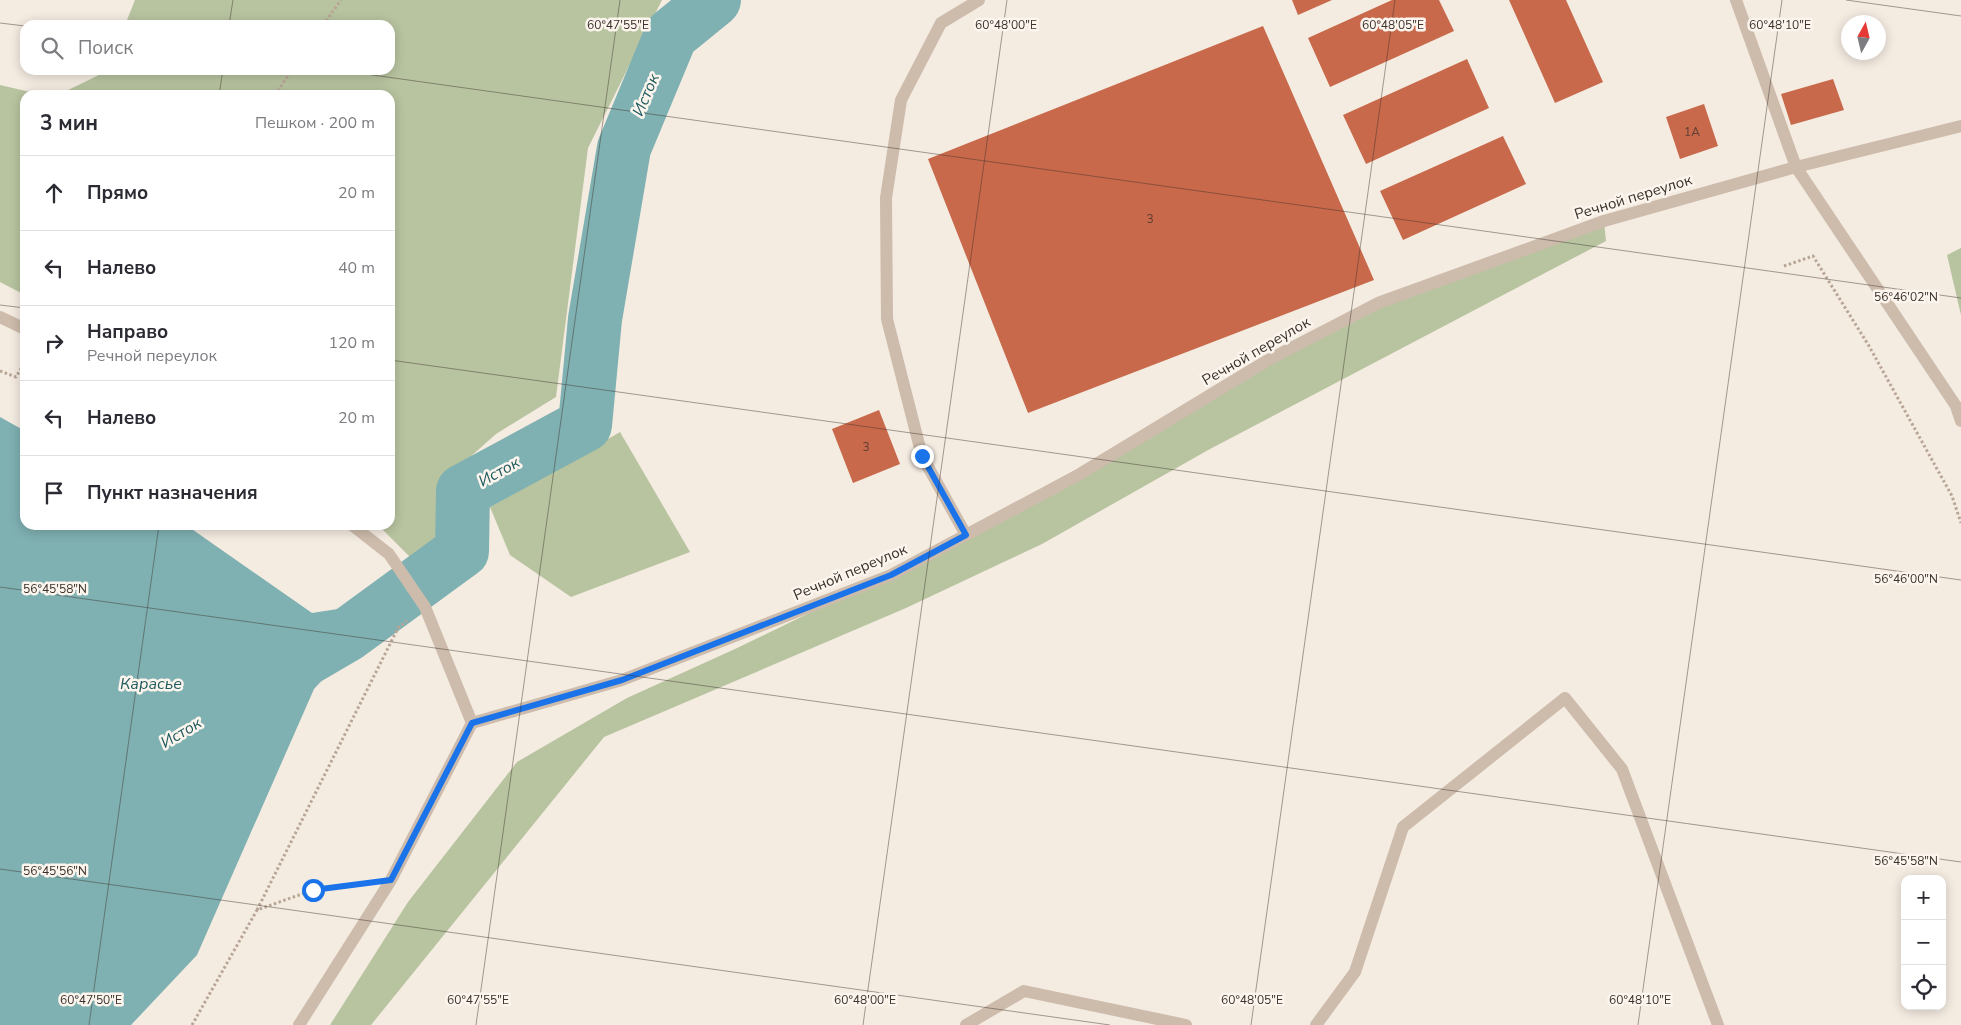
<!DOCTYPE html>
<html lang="ru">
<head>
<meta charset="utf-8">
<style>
  :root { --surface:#fff; --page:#f7f7f7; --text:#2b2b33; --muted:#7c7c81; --line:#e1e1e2 }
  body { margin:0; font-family:"Nunito Sans",sans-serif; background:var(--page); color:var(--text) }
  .controls { position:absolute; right:15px; bottom:15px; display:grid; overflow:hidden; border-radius:10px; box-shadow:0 2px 12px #0003 }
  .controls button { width:45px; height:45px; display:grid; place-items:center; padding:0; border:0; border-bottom:1px solid var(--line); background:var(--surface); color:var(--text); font:25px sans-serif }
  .compass { position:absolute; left:1841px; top:15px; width:45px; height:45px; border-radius:50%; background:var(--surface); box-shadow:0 2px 12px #0003; rotate:8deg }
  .stop { position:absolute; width:15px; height:15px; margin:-11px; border:4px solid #1a73e8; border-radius:50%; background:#fff }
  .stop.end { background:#1a73e8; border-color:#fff; box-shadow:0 1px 5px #0008 }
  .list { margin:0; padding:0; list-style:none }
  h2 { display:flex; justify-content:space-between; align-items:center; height:65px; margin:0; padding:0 20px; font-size:21px }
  h2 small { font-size:16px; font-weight:400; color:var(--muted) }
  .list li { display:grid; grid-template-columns:32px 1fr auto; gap:15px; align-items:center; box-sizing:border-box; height:75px; padding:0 20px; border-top:1px solid var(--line) }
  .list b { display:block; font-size:19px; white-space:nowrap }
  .list p { margin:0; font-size:16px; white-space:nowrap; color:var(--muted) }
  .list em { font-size:16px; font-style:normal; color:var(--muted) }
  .icon { flex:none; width:28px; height:28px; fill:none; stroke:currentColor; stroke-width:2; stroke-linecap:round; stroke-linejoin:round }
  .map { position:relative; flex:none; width:1961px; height:1025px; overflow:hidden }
  .search { position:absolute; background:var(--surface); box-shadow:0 2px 12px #0003; left:20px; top:20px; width:375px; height:55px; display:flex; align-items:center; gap:12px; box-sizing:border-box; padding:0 18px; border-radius:15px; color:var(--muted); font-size:19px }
  .panel { position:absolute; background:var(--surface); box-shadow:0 2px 12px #0003; left:20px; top:90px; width:375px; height:440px; border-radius:15px }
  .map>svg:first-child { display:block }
  .green { fill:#b8c4a0 }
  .water { fill:#7fb0b2 }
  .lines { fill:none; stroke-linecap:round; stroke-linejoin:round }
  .river { stroke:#7fb0b2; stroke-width:54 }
  .building { fill:#c8694b }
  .path { stroke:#b9a596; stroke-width:3; stroke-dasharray:2.5 2.5; stroke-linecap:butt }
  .minor { stroke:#cdbbac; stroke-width:12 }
  .route { stroke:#1a73e8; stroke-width:6 }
  .ticks { fill:none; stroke:#3b302b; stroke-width:1; stroke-opacity:0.45 }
  .labels { text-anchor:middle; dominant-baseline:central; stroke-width:5; stroke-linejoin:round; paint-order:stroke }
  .number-label { font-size:12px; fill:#5e3e33 }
  .street-label { font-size:15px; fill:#3b302b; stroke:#fbf5ee }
  .water-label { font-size:16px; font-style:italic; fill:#1f5a5e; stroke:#fbf5ee }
  .ticks-label { font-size:12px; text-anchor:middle; fill:#3b302b; stroke:#fbf5ee; stroke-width:5; stroke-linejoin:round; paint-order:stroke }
</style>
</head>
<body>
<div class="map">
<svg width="1961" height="1025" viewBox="0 0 1961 1025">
  <rect width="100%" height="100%" fill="#f4ebe1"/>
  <!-- green -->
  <path class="green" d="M135,0H662L588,148L556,397L496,434L442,482L436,547L416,563L378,525H390V95H58L105,72L106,70H390V25H125Z
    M0,85L43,95H25V295L0,282Z
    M1604,221L1606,241L1210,449L1042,544L906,608L604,737L371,1025H330L408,902L517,762L627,698L735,649L865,586L1378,303Z
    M1961,248V315L1947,255Z
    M620,432L690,552L571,597L510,555L490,507Z"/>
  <!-- water -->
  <path class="water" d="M0,417L25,431V525H186L312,613L344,608L362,637L314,689L197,955L131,1025H0Z"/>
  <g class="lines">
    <!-- river -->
    <path class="river" d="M294,666L347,635L462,551L463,491L585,425L595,319L624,148L671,35L714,0"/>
  </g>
  <!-- building -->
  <path class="building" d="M1292,0H1332L1298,15Z
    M1392,0H1439L1454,31L1330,87L1308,38Z
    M1509,0H1566L1603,82L1555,103Z
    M1263,26L1374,280L1028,413L928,159Z
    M1467,59L1489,108L1366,164L1343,115Z
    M1833,79L1844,110L1791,125L1781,94Z
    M1704,104L1718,146L1680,159L1666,117Z
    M1503,136L1526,184L1403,240L1380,191Z
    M879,410L900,464L853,483L832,429Z"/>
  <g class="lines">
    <!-- path -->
    <path class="path" d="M323,25L341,0
      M275,95L292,70
      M1784,266L1813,256L1869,346L1952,496L1961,523
      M0,371L16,377L25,362
      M257,910L398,628L407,621
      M192,1025L257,910L313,890L363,884"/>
    <!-- minor -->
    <path class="minor" d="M1736,0L1796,167L1961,126
      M0,317L25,329
      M966,535L922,456L887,319L886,198L901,100L941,23L979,0
      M472,723L622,680L891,575L1080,474L1268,360L1378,303L1604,221L1796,167L1956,406L1961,421
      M299,1025L391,880L472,723L425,607L389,554L352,525
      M966,1025L1024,991L1186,1025
      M1316,1025L1355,972L1403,827L1565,698L1622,769L1718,1025"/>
  </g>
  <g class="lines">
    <!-- route -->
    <path class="route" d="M313,890L391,880L472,723L622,680L891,575L966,535L922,456"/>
  </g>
  <!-- ticks -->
  <path class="ticks" d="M1846,0L1961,16M0,23L25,26M229,25L233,0M337,70L1961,298M219,95L223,70M0,305L25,308M390,360L1961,580M0,587L1961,862M0,869L1110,1025M89,1025L159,525M476,1025L620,0M863,1025L1007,0M1251,1025L1395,0M1638,1025L1782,0"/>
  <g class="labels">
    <!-- number labels -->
    <g class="number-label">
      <text x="1692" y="132">1А</text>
      <text x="1150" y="219">3</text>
      <text x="866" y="447">3</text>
    </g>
    <!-- street labels -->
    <g class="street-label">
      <text transform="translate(1633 197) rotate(-17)">Речной переулок</text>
      <text transform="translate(1256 351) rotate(-30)">Речной переулок</text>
      <text transform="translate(850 572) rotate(-23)">Речной переулок</text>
    </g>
    <!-- water labels -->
    <g class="water-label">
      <text transform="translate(646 95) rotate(-67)">Исток</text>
      <text transform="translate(499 472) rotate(-29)">Исток</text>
      <text x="151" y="684">Карасье</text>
      <text transform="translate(181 733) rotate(-31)">Исток</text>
    </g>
  </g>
  <g class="ticks-label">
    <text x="618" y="29">60°47'55"E</text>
    <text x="1006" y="29">60°48'00"E</text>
    <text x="1393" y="29">60°48'05"E</text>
    <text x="1780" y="29">60°48'10"E</text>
    <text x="1906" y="301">56°46'02"N</text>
    <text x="1906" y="583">56°46'00"N</text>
    <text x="55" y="593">56°45'58"N</text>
    <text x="1906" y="865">56°45'58"N</text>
    <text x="55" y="875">56°45'56"N</text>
    <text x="91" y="1004">60°47'50"E</text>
    <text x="478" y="1004">60°47'55"E</text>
    <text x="865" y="1004">60°48'00"E</text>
    <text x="1252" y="1004">60°48'05"E</text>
    <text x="1640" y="1004">60°48'10"E</text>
  </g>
</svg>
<div class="controls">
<button>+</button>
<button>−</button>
<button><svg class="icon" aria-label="locate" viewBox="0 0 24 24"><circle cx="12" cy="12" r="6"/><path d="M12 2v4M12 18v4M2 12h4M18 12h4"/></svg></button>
</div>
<svg class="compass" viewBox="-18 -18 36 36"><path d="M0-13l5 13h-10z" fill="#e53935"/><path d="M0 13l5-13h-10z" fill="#7c7c81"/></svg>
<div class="stop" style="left:313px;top:890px"></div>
<div class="stop end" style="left:922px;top:456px"></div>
<div class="search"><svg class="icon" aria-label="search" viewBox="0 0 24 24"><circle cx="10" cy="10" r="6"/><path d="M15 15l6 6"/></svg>Поиск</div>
<section class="panel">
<h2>3 мин<small>Пешком · 200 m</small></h2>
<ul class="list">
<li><svg class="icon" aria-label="ahead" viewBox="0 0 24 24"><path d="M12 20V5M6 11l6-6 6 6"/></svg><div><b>Прямо</b></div><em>20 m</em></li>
<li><svg class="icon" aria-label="left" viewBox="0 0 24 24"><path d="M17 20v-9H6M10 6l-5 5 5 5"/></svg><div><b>Налево</b></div><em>40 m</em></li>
<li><svg class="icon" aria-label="right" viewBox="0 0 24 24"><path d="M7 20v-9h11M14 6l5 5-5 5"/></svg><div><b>Направо</b><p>Речной переулок</p></div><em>120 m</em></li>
<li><svg class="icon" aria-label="left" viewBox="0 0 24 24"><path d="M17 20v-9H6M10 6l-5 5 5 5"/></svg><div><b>Налево</b></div><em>20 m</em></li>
<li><svg class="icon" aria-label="arrive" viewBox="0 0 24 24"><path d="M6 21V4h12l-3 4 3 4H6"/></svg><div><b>Пункт назначения</b></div></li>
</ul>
</section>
</div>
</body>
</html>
